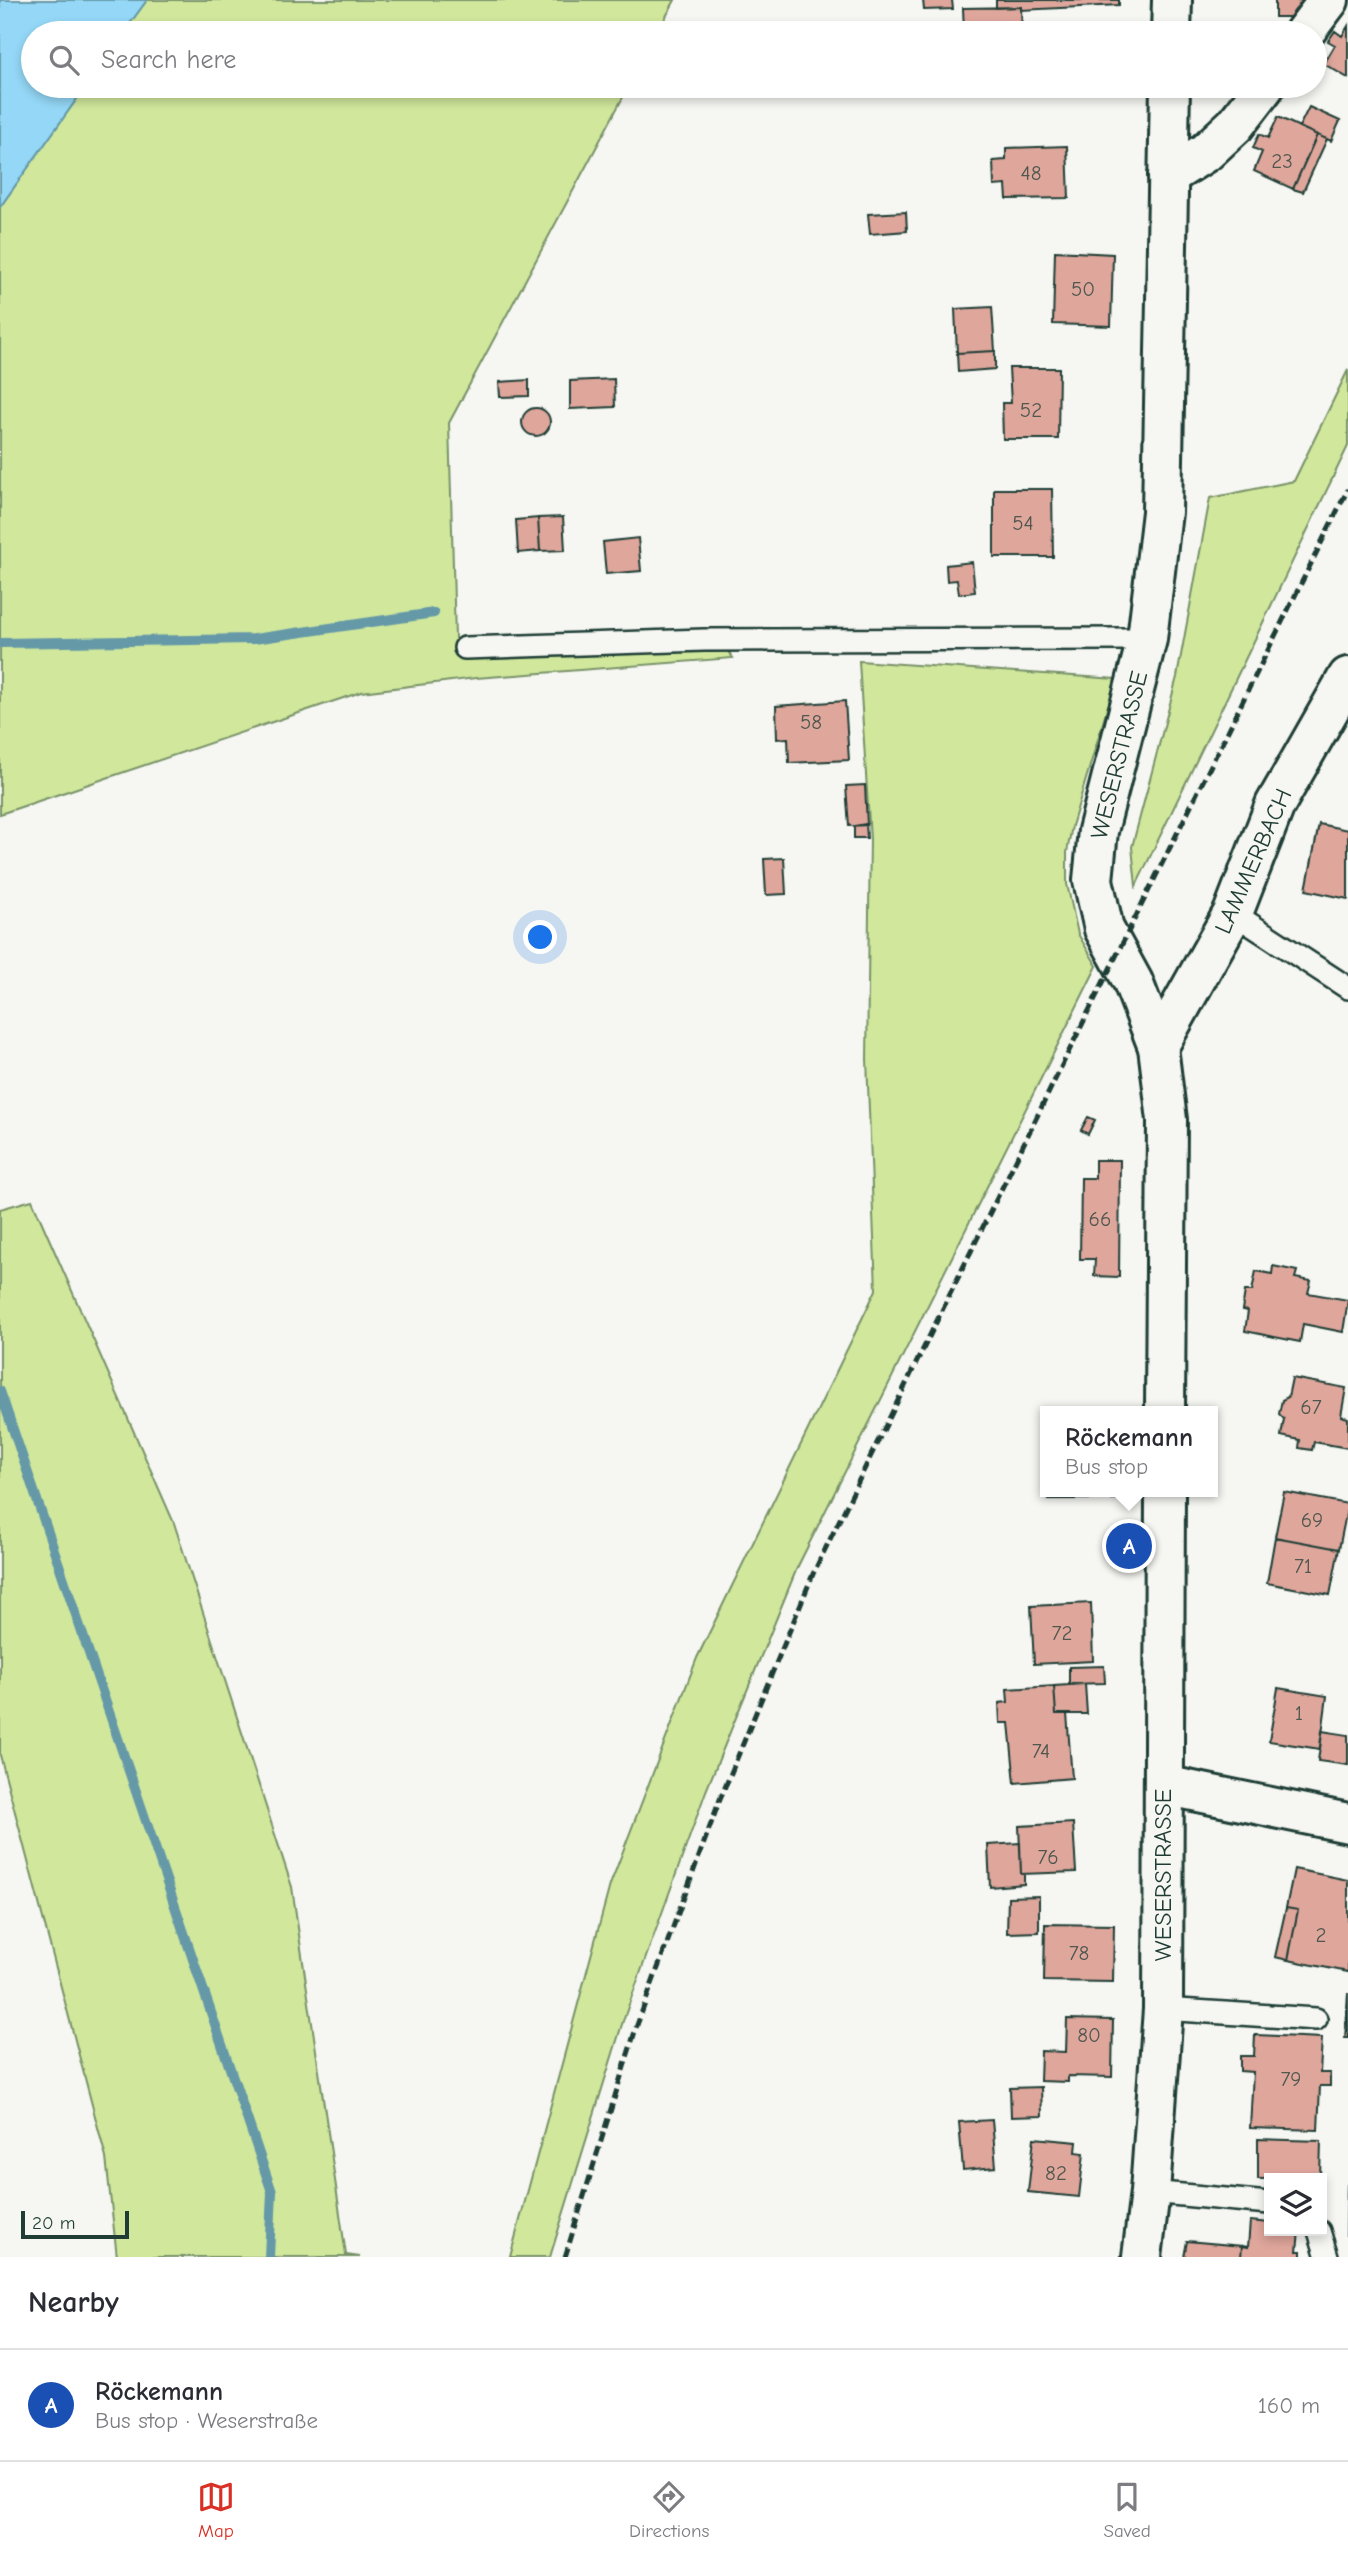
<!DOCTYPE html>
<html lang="en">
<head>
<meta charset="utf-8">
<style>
  :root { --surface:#fff; --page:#f7f7f7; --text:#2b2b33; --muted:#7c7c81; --line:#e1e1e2; --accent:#d93025 }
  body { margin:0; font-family:"Comic Neue",sans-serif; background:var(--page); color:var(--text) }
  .controls { position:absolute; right:21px; bottom:21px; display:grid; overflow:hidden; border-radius:0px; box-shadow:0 4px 10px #0003 }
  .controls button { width:63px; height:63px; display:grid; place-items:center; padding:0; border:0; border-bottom:2px solid var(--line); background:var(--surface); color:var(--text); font:35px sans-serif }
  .scale { position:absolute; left:21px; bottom:18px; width:108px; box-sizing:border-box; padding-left:7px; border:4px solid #1f3d34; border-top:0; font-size:19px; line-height:24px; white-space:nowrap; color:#1f3d34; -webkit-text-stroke:5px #f6f6f2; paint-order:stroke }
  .you { position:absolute; left:541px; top:938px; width:24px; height:24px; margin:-18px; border:5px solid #fff; border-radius:50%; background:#1a73e8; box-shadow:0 0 0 10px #1a73e833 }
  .badge { display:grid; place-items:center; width:46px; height:46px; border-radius:50%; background:var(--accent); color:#fff; font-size:23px; font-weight:700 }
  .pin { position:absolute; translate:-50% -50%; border:4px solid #fff; box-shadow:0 2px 7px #0006 }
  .popup { position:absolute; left:1040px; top:1406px; width:178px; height:91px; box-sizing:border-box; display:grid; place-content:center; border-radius:0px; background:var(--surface); filter:drop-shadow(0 2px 5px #0005); font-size:23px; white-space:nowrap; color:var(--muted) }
  .popup b { font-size:26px; color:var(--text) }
  .popup::after { content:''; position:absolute; left:50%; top:100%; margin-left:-14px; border:14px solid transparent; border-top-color:var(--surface) }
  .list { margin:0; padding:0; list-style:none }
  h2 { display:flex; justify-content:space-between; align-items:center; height:91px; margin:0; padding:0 28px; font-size:30px }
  h2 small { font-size:23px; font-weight:400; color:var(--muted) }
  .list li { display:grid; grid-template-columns:46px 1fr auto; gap:21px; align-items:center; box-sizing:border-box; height:112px; padding:0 28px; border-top:2px solid var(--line) }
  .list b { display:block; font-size:26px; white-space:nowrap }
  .list p { margin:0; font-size:23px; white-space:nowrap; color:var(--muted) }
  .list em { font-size:23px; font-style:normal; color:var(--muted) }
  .icon { flex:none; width:38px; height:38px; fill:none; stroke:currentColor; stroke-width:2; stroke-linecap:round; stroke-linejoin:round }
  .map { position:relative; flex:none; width:1348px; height:2257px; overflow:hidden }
  .search { position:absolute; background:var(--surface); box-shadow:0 4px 10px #0003; left:21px; right:21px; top:21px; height:77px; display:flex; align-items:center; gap:18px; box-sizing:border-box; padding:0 24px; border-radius:38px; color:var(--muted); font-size:26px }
  .sheet { height:203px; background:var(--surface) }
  nav { display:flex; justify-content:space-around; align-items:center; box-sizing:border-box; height:98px; border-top:2px solid var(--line); background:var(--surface); font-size:19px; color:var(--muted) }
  nav a { display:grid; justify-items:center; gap:4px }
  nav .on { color:var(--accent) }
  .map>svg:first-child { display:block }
  .green { fill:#d0e79c; stroke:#789268; stroke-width:2 }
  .water { fill:#94d7f6; stroke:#6599a8; stroke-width:2 }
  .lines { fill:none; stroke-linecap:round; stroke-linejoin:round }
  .stream { stroke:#6599a8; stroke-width:10 }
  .building { fill:#dfa69c; stroke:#1f3d34; stroke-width:2 }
  .service-casing { stroke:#1f3d34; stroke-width:26 }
  .minor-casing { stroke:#1f3d34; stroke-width:44 }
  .secondary-casing { stroke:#1f3d34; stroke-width:44 }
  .service { stroke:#f6f6f2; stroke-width:21 }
  .minor { stroke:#f6f6f2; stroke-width:38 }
  .secondary { stroke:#f6f6f2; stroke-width:38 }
  .rail { stroke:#1f3d34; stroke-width:5; stroke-dasharray:10 5; stroke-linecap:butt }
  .labels { text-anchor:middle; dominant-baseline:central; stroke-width:7; stroke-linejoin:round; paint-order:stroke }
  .number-label { font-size:21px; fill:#4f574e }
  .street-label { font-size:24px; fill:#1f3d34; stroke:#f6f6f2 }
</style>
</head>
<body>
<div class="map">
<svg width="1348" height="2257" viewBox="0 0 1348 2257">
  <rect width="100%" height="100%" fill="#f6f6f2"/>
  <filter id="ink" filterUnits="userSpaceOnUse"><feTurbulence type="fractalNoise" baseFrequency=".0143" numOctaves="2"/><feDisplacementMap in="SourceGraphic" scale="14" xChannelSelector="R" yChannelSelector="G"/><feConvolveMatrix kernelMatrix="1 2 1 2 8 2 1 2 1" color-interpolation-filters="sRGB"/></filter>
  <g filter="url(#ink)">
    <!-- green -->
    <path class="green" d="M147,0H675L657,33H123Z
      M86,86H629L449,423L455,638L722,642L733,658L476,678L361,692L0,814V207Z
      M1348,370V446L1136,886L1132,847L1177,677L1210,498L1294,481Z
      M859,661L1116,679L1072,826L1067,852V884L1078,934L1097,966L797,1568L706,1791L623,2021L550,2257H510L610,1885L697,1658L876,1290L867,1059L870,839Z
      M32,1200L174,1523L292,1887L346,2255L360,2257H117L106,2158L0,1755V1209Z"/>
    <!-- water -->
    <path class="water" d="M0,0H147L123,33H33V86H86L0,207Z"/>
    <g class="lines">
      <!-- stream -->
      <path class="stream" d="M0,643L254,639L434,613
        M0,1391L272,2192L269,2257"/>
    </g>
    <!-- building -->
    <path class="building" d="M923,0H952L953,9L924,10Z
      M996,0H1119V5L1021,10V7L996,8Z
      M1275,0H1307L1296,17H1275Z
      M1021,7L1022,33H964L963,8Z
      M1348,26V78L1324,64L1335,45L1328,41L1335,31L1342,36Z
      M1309,107L1340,121L1331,141L1299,127Z
      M1278,117L1317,135L1293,189L1254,171L1262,152L1253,148L1259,134L1268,138Z
      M1317,135L1327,139L1303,192L1293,189Z
      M1067,146L1069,198L1007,199L1006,185L994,186L993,161L1006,160V148Z
      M906,212L907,231L870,234L868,214Z
      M1055,251L1113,254L1111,326L1053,324Z
      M992,307L995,351L957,353L955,309Z
      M995,351V369L958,372L957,353Z
      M1009,368H1059L1058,439H1003L1002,403H1011Z
      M614,379L615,407L570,409V381Z
      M529,380V396L500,397L499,382Z
      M522 422a14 14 0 1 1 28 0a14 14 0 1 1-28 0Z
      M994,489H1052L1053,557H994Z
      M563,517L565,550L540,551L538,518Z
      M538,518L540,551L518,553L516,520Z
      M638,538L641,571L606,574L603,542Z
      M972,562L975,592L959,594L957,580L947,581L946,565Z
      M845,701L849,760L789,763L788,738L777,739L776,706Z
      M865,785L867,825L849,826L846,786Z
      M866,824L867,838H854V826Z
      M1319,824L1348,830V899L1306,890Z
      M784,858L786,894L766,895L764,859Z
      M1088,1117L1095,1120L1088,1134L1081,1130Z
      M1095,1160H1120L1119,1277L1094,1276L1095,1259H1080L1081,1178H1095Z
      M1273,1266L1297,1271L1295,1278L1311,1281L1308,1293L1348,1300L1343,1332L1303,1324L1300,1342L1245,1331L1248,1311L1242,1310L1245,1291H1252L1256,1271L1272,1274Z
      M1292,1378L1346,1388L1341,1416L1348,1418V1448L1314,1442L1312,1450L1299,1448L1300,1440L1281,1436L1284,1419L1279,1414L1282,1400L1288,1397Z
      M1049,1492H1119V1499H1049Z
      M1284,1492L1348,1504L1339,1549L1275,1537Z
      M1275,1537L1339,1549L1330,1595L1267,1583Z
      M1091,1603L1093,1661L1034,1664L1031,1606Z
      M1104,1666L1105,1683L1069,1684V1667Z
      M1085,1684L1087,1714H1056L1054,1686Z
      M1054,1686L1056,1714H1067L1072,1778L1015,1783L1009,1723H1000L999,1703L1008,1702L1007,1689Z
      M1278,1688L1327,1696L1320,1749L1269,1741Z
      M1322,1731L1348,1735V1765L1318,1761Z
      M1073,1823L1076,1872L1021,1874L1019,1826Z
      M1020,1843L1021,1874H1024V1884L990,1887L988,1845Z
      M1294,1869L1348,1880V1972L1288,1960L1298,1910L1286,1908Z
      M1039,1896V1932L1007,1933L1008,1897Z
      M1286,1908L1298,1910L1288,1960L1275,1957Z
      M1045,1924L1114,1925L1113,1982L1044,1981Z
      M1348,1993V2038H1345Z
      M1067,2019L1113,2020L1112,2077L1068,2076V2082L1040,2081L1041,2051L1066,2052Z
      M1255,2035L1322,2038L1320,2073H1330V2086H1320L1318,2130L1250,2128L1253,2072L1240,2071V2056H1254Z
      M1041,2087L1042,2116L1011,2117L1010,2088Z
      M992,2120L996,2167L963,2170L959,2122Z
      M1034,2138L1077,2142L1076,2152L1084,2153L1079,2197L1028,2192Z
      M1258,2139L1321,2141L1320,2178L1258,2179Z
      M1347,2185H1348V2235H1346Z
      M1250,2221L1269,2223V2231H1299L1297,2251H1301V2257H1241L1242,2246L1248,2247Z
      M1187,2241L1242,2246L1241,2257H1184Z"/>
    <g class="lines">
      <defs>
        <path id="service" d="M465,648L704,640L1147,639
          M1233,913L1348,988
          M1163,2009L1316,2019
          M1150,2192L1269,2203
          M1319,2231L1327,2257"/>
        <path id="minor" d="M1304,33L1329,0
          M1168,176L1206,152L1235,125L1265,86
          M1158,1047L1233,913L1275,805L1348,677
          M1164,1785L1348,1823"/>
        <path id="secondary" d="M1171,33L1172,0
          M1165,1411L1167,1120L1158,1047L1133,982L1104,929L1093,880L1098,831L1147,639L1162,512L1170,86
          M1142,2257L1150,2192L1163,2009L1165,1492"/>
      </defs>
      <!-- service casing -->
      <use href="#service" class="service-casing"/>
      <!-- minor casing -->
      <use href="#minor" class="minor-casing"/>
      <!-- secondary casing -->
      <use href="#secondary" class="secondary-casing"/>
      <!-- service -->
      <use href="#service" class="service"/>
      <!-- minor -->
      <use href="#minor" class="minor"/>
      <!-- secondary -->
      <use href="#secondary" class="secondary"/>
      <!-- rail -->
      <path class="rail" d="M565,2257L637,2025L719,1802L813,1574L1071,1047L1348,489"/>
    </g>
  </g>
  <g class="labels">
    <!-- number labels -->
    <g class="number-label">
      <text x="1282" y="161">23</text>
      <text x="1031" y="173">48</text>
      <text x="1083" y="289">50</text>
      <text x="1031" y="410">52</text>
      <text x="1023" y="523">54</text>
      <text x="811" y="722">58</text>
      <text x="1100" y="1219">66</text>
      <text x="1311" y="1407">67</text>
      <text x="1312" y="1520">69</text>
      <text x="1303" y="1566">71</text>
      <text x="1062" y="1633">72</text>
      <text x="1299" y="1713">1</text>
      <text x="1041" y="1751">74</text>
      <text x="1048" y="1857">76</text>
      <text x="1321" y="1935">2</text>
      <text x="1079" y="1953">78</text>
      <text x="1089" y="2035">80</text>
      <text x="1291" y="2079">79</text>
      <text x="1056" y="2173">82</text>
    </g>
    <!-- street labels -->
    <g class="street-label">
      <text transform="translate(1119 755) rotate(-76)">WESERSTRASSE</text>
      <text transform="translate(1253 861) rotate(-66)">LAMMERBACH</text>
      <text transform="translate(1163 1875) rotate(-90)">WESERSTRASSE</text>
    </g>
  </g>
</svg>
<div class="controls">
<button><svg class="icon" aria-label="layers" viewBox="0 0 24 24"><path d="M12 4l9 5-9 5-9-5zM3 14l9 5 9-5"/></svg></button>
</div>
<div class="scale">20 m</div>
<div class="you"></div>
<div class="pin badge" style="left:1129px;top:1546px;background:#1a4fb4">A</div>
<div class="popup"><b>Röckemann</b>Bus stop</div>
<div class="search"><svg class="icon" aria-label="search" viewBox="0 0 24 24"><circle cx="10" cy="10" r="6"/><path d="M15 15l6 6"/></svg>Search here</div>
</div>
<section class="sheet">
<h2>Nearby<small></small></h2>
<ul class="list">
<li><span class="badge" style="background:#1a4fb4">A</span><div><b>Röckemann</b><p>Bus stop · Weserstraße</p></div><em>160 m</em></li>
</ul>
</section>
<nav>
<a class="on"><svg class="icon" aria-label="map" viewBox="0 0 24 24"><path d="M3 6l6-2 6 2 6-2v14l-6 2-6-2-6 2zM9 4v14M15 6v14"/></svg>Map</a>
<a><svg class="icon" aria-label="directions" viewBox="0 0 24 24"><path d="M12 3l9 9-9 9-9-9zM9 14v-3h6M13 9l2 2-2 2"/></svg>Directions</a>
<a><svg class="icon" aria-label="saved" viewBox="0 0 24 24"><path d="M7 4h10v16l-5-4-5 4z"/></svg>Saved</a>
</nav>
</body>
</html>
